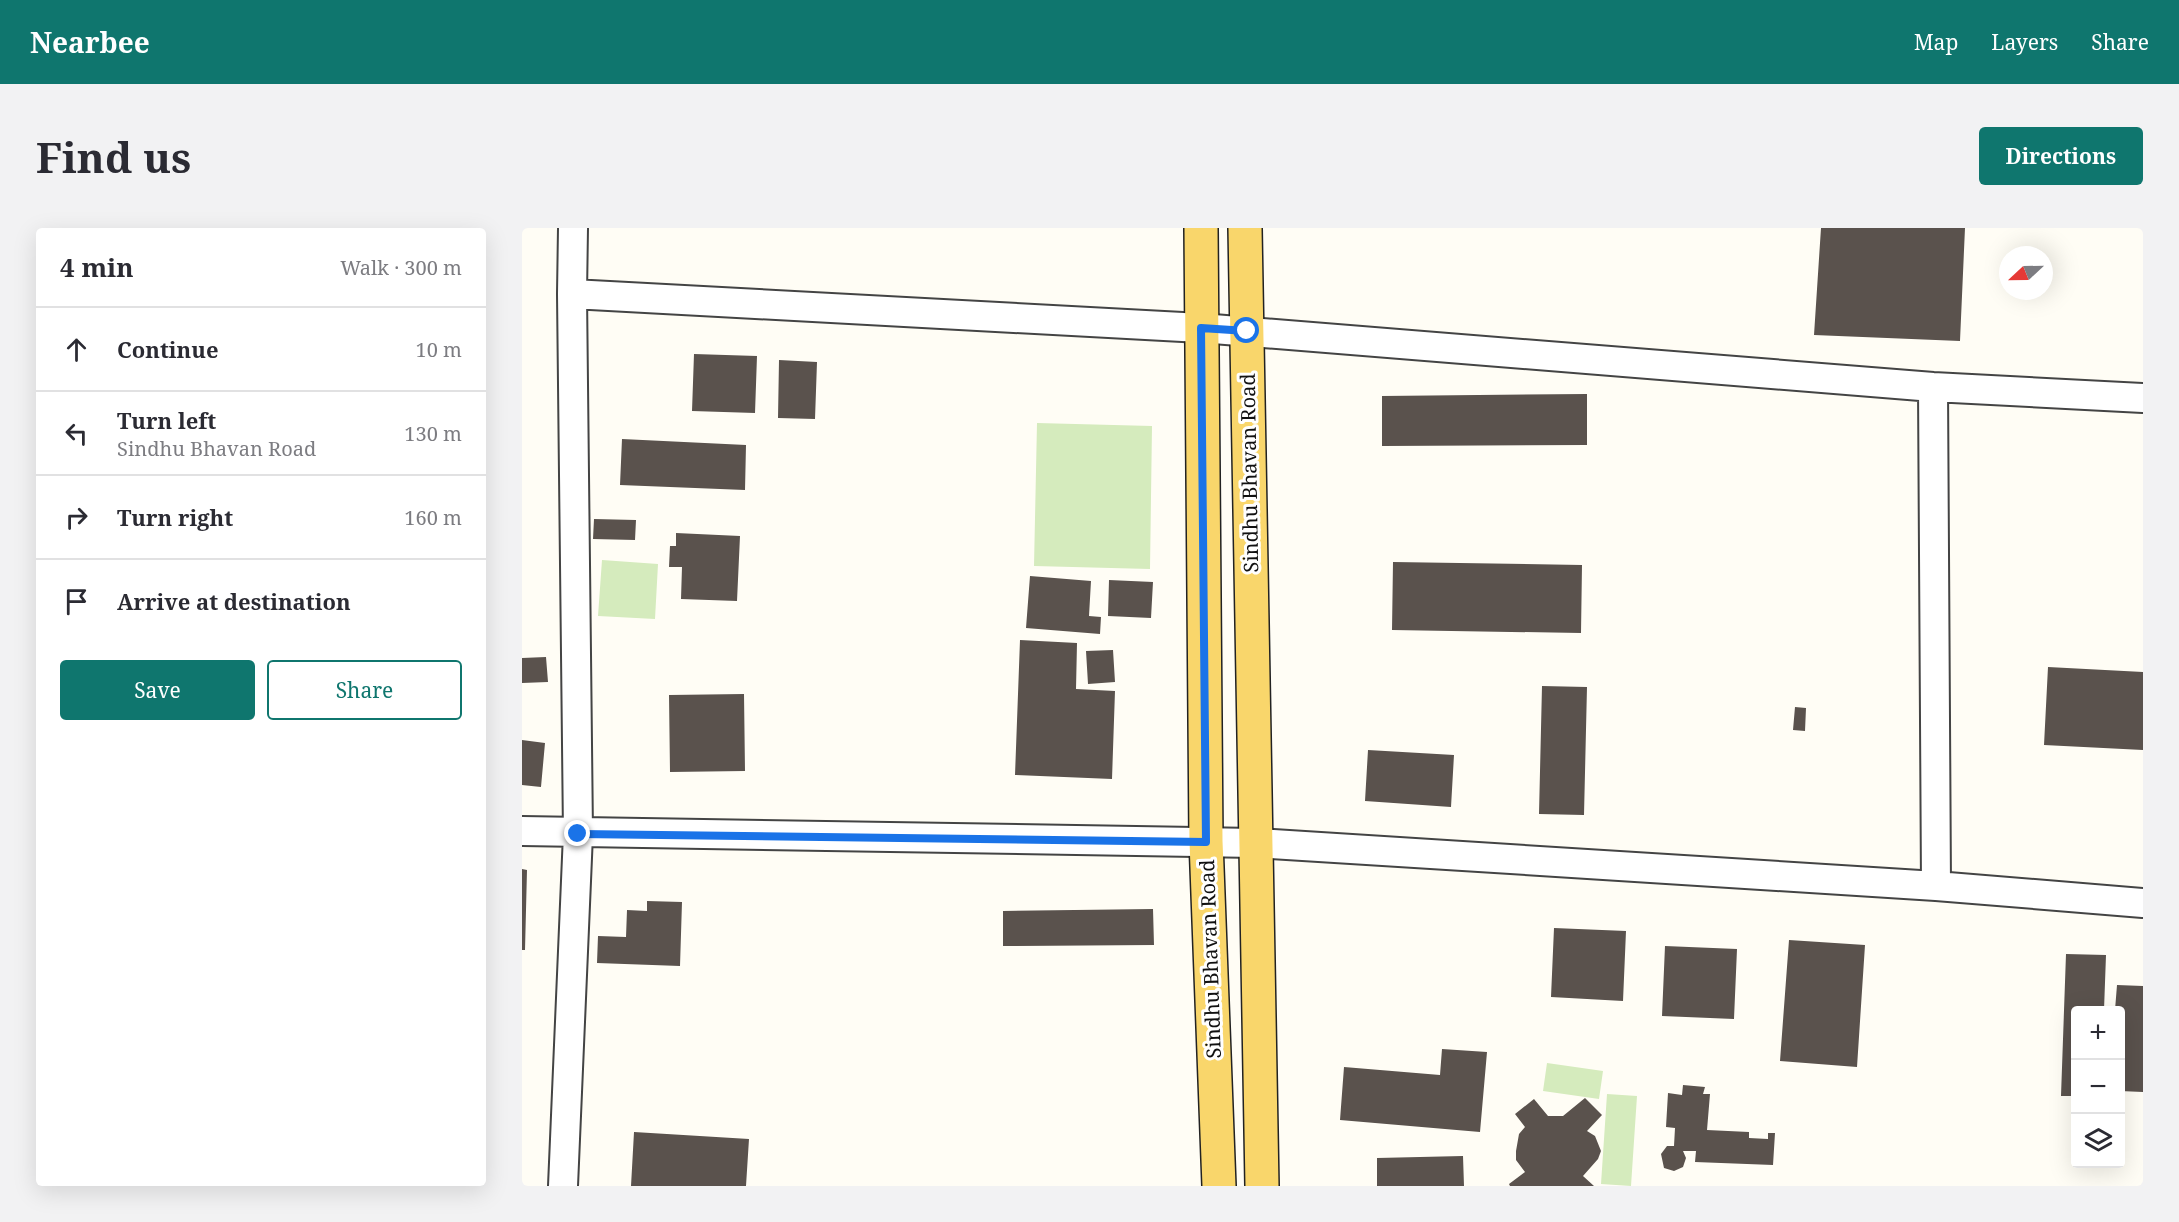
<!DOCTYPE html>
<html lang="en">
<head>
<meta charset="utf-8">
<style>
  :root { --surface:#fff; --page:#f2f2f3; --text:#2b2b33; --muted:#7c7c81; --line:#e1e1e2; --accent:#0f766e }
  body { margin:0; font-family:"Noto Serif",serif; background:var(--page); color:var(--text) }
  .controls { position:absolute; right:18px; bottom:18px; display:grid; overflow:hidden; border-radius:6px; box-shadow:0 6px 24px #0002 }
  .controls button { width:54px; height:54px; display:grid; place-items:center; padding:0; border:0; border-bottom:2px solid var(--line); background:var(--surface); color:var(--text); font:30px sans-serif }
  .compass { position:absolute; left:1477px; top:18px; width:54px; height:54px; border-radius:50%; background:var(--surface); box-shadow:0 6px 24px #0002; rotate:248deg }
  .stop { position:absolute; width:18px; height:18px; margin:-14px; border:4px solid #1a73e8; border-radius:50%; background:#fff }
  .stop.end { background:#1a73e8; border-color:#fff; box-shadow:0 2px 6px #0008 }
  .list { margin:0; padding:0; list-style:none }
  h2 { display:flex; justify-content:space-between; align-items:center; height:78px; margin:0; padding:0 24px; font-size:26px }
  h2 small { font-size:20px; font-weight:400; color:var(--muted) }
  .list li { display:grid; grid-template-columns:39px 1fr auto; gap:18px; align-items:center; box-sizing:border-box; height:84px; padding:0 24px; border-top:2px solid var(--line) }
  .list b { display:block; font-size:22px; white-space:nowrap }
  .list p { margin:0; font-size:20px; white-space:nowrap; color:var(--muted) }
  .list em { font-size:20px; font-style:normal; color:var(--muted) }
  .actions { display:flex; gap:12px; padding:18px 24px }
  .actions a { flex:1; padding:14px 0; border:2px solid var(--accent); border-radius:6px; text-align:center; font-size:21px; color:var(--accent) }
  .actions .main { background:var(--accent); color:#fff }
  .icon { flex:none; width:33px; height:33px; fill:none; stroke:currentColor; stroke-width:2; stroke-linecap:round; stroke-linejoin:round }
  .map { position:relative; flex:none; width:1621px; height:958px; overflow:hidden; border-radius:6px }
  header { display:flex; align-items:center; gap:36px; box-sizing:border-box; height:84px; padding:0 30px; background:var(--accent); color:#fff }
  header strong { font-size:28px }
  nav { display:flex; gap:33px; margin-inline-start:auto; font-size:21px }
  .intro { display:flex; align-items:center; justify-content:space-between; box-sizing:border-box; height:144px; padding:0 36px }
  h1 { margin:0; font-size:42px }
  .button { padding:15px 27px; border-radius:6px; background:var(--accent); color:#fff; font-size:21px; font-weight:700 }
  main { display:flex; gap:36px; padding:0 36px }
  aside { flex:1; background:var(--surface); border-radius:6px; box-shadow:0 6px 24px #0002 }
  .map>svg:first-child { display:block }
  .green { fill:#d5ebbd }
  .building { fill:#5a524d }
  .lines { fill:none; stroke-linecap:round; stroke-linejoin:round }
  .minor-casing { stroke:#444; stroke-width:32 }
  .major-casing { stroke:#222; stroke-width:36 }
  .minor { stroke:#fff; stroke-width:28 }
  .major { stroke:#f9d66b; stroke-width:33 }
  .route { stroke:#1a73e8; stroke-width:8 }
  .labels { text-anchor:middle; dominant-baseline:central; stroke-width:6; stroke-linejoin:round; paint-order:stroke }
  .street-label { font-size:20px; fill:#111; stroke:#fff }
</style>
</head>
<body>
<header>
<strong>Nearbee</strong>
<nav><a>Map</a><a>Layers</a><a>Share</a></nav>
</header>
<div class="intro"><h1>Find us</h1><a class="button">Directions</a></div>
<main>
<aside>
<h2>4 min<small>Walk · 300 m</small></h2>
<ul class="list">
<li><svg class="icon" aria-label="ahead" viewBox="0 0 24 24"><path d="M12 20V5M6 11l6-6 6 6"/></svg><div><b>Continue</b></div><em>10 m</em></li>
<li><svg class="icon" aria-label="left" viewBox="0 0 24 24"><path d="M17 20v-9H6M10 6l-5 5 5 5"/></svg><div><b>Turn left</b><p>Sindhu Bhavan Road</p></div><em>130 m</em></li>
<li><svg class="icon" aria-label="right" viewBox="0 0 24 24"><path d="M7 20v-9h11M14 6l5 5-5 5"/></svg><div><b>Turn right</b></div><em>160 m</em></li>
<li><svg class="icon" aria-label="arrive" viewBox="0 0 24 24"><path d="M6 21V4h12l-3 4 3 4H6"/></svg><div><b>Arrive at destination</b></div></li>
</ul>
<div class="actions"><a class="main">Save</a><a>Share</a></div>
</aside>
<div class="map">
<svg width="1621" height="958" viewBox="0 0 1621 958">
  <rect width="100%" height="100%" fill="#fffdf5"/>
  <!-- green -->
  <path class="green" d="M515,195L630,198L628,341L512,338Z
    M80,332L136,336L133,391L76,388Z
    M1025,835L1081,843L1077,871L1021,863Z
    M1085,866L1115,868L1109,958L1079,956Z"/>
  <!-- building -->
  <path class="building" d="M1299,0H1443L1438,113L1292,107Z
    M172,126L235,128L233,185L170,183Z
    M257,132L295,134L293,191L256,190Z
    M1065,166V217L860,218V168Z
    M100,211L224,217L223,262L98,257Z
    M72,291L114,292L113,312L71,311Z
    M154,305L218,308L215,373L159,371L160,339H147L148,318H154Z
    M871,334L1060,337L1059,405L870,402Z
    M508,348L569,353L567,388L579,389L578,406L504,400Z
    M587,352L631,354L629,390L586,388Z
    M498,412L555,415L554,461L593,463L590,551L493,547Z
    M591,422L593,454L566,456L564,423Z
    M24,429L26,454L0,455V430Z
    M1526,439L1621,444V522L1522,517Z
    M1020,458L1065,459L1062,587L1017,586Z
    M222,466L223,543L148,544L147,467Z
    M1273,479L1284,480L1283,503L1271,502Z
    M0,512L23,515L19,559L0,557Z
    M846,522L932,527L929,579L843,573Z
    M0,641L5,642L3,722H0Z
    M125,673L160,674L158,738L75,735L76,708L104,709L105,682L125,683Z
    M631,681L632,717L481,718V683Z
    M1032,700L1104,703L1101,773L1029,769Z
    M1267,712L1343,717L1335,839L1258,833Z
    M1143,718L1215,721L1212,791L1140,788Z
    M1544,726L1584,727L1582,782H1554V868H1539Z
    M1595,757L1621,758V864L1598,863V782H1593Z
    M920,821L965,824L958,904L818,892L822,839L918,847Z
    M1161,857L1183,859L1181,866H1188L1185,902L1227,904V910L1246,911V905H1253L1251,937L1173,934L1174,923H1161L1164,930L1161,939L1152,943L1142,940L1139,926L1145,918H1152L1153,900L1144,899L1146,865L1160,867Z
    M1063,870L1080,887L1065,903L1073,908L1079,923L1076,931L1061,948L1072,958H988L987,956L1003,944L994,932V923L997,906L1003,899L993,886L1012,871L1026,888H1041Z
    M112,904L227,911L224,958H109Z
    M941,928L942,958H855V930Z"/>
  <g class="lines">
    <defs>
      <path id="minor" d="M50,66L679,100L1411,159L1621,170
        M1411,159L1414,658
        M0,603L734,615L1414,658L1621,675
        M41,958L56,606L50,66L51,0"/>
      <path id="major" d="M679,0L684,613L697,958
        M723,0L740,958"/>
    </defs>
    <!-- minor casing -->
    <use href="#minor" class="minor-casing"/>
    <!-- major casing -->
    <use href="#major" class="major-casing"/>
    <!-- minor -->
    <use href="#minor" class="minor"/>
    <!-- major -->
    <use href="#major" class="major"/>
  </g>
  <g class="lines">
    <!-- route -->
    <path class="route" d="M56,606L684,614L679,100L725,103"/>
  </g>
  <g class="labels">
    <!-- street labels -->
    <g class="street-label">
      <text transform="translate(727 245) rotate(-91)">Sindhu Bhavan Road</text>
      <text transform="translate(688 731) rotate(-92)">Sindhu Bhavan Road</text>
    </g>
  </g>
</svg>
<div class="controls">
<button>+</button>
<button>−</button>
<button><svg class="icon" aria-label="layers" viewBox="0 0 24 24"><path d="M12 4l9 5-9 5-9-5zM3 14l9 5 9-5"/></svg></button>
</div>
<svg class="compass" viewBox="-18 -18 36 36"><path d="M0-13l5 13h-10z" fill="#e53935"/><path d="M0 13l5-13h-10z" fill="#7c7c81"/></svg>
<div class="stop" style="left:725px;top:103px"></div>
<div class="stop end" style="left:56px;top:606px"></div>
</div>
</main>
</body>
</html>
